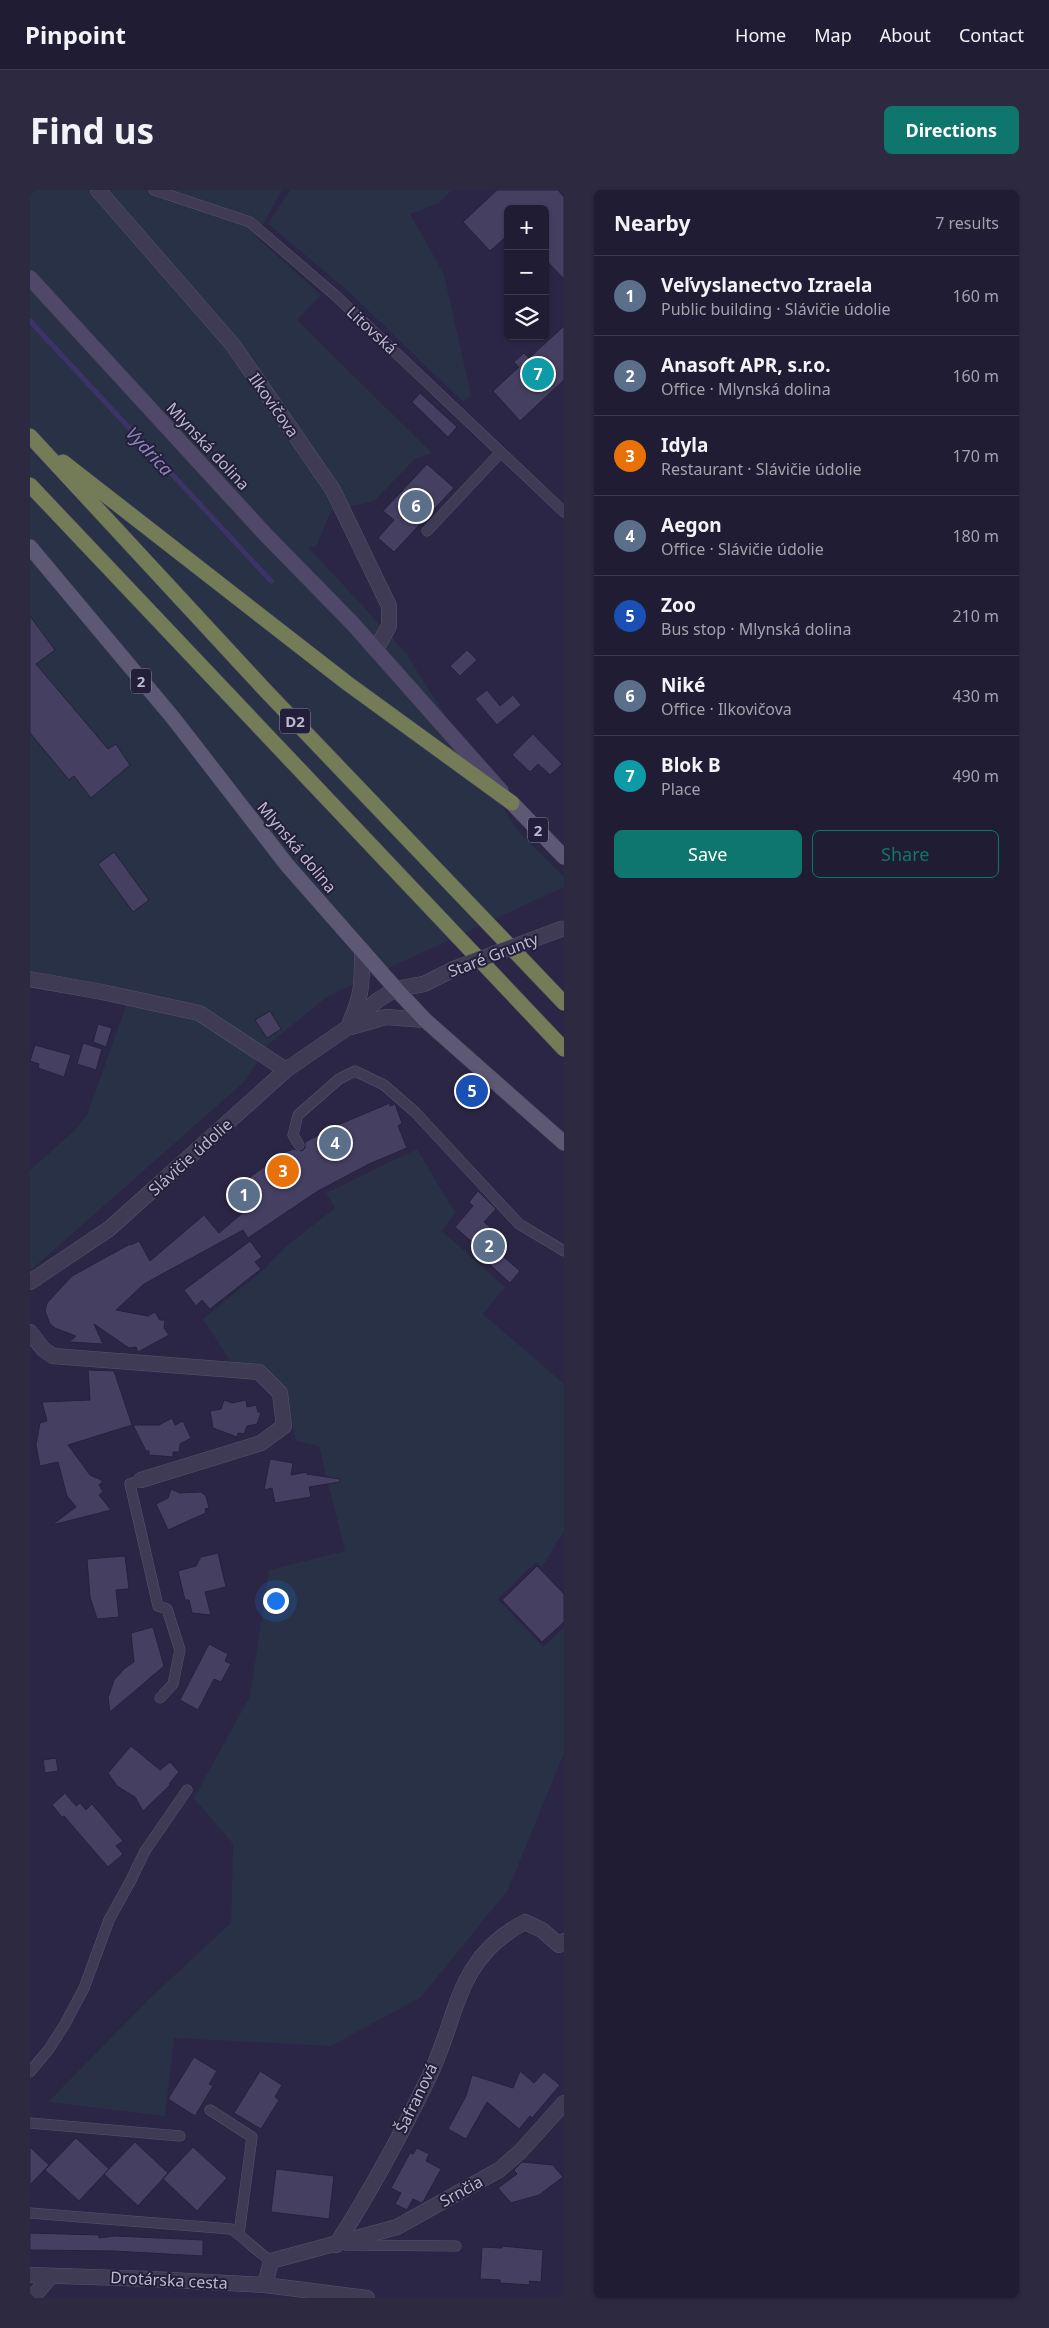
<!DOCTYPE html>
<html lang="en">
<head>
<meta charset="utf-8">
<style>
  :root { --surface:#201c34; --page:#2d2940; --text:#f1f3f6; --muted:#a2a1ac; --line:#3d3a4f; --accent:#0f766e }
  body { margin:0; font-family:"Noto Sans",sans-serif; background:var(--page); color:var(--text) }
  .controls { position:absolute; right:15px; top:15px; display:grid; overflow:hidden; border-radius:8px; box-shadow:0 1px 4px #0004 }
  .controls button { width:45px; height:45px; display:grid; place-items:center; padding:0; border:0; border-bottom:1px solid var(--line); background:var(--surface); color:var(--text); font:25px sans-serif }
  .you { position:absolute; left:245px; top:1410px; width:18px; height:18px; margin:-12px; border:4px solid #fff; border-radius:50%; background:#1a73e8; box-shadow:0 0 0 8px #1a73e833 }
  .badge { display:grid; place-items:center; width:32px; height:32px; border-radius:50%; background:var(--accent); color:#fff; font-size:16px; font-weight:700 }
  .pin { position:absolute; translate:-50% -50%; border:2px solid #fff; box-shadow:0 1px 5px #0006 }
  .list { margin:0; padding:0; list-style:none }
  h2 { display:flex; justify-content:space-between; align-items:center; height:65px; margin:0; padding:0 20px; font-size:21px }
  h2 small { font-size:16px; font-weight:400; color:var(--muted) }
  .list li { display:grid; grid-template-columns:32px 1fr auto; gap:15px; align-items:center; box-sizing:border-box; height:80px; padding:0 20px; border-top:1px solid var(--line) }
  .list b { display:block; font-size:19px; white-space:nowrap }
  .list p { margin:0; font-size:16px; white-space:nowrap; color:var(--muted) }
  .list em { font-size:16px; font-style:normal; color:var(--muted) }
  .actions { display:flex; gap:10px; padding:15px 20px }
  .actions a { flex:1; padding:11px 0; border:1px solid var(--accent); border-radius:8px; text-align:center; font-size:18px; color:var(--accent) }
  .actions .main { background:var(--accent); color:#fff }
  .icon { flex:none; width:28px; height:28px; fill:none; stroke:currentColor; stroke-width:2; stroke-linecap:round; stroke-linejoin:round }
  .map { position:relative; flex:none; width:534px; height:2108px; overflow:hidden; border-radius:8px }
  header { display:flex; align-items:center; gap:30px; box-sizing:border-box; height:70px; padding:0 25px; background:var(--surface); border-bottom:1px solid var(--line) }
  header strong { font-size:24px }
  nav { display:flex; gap:28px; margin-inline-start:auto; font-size:18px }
  .intro { display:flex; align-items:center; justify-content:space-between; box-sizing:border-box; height:120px; padding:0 30px }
  h1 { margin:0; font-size:35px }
  .button { padding:12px 22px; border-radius:8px; background:var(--accent); color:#fff; font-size:18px; font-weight:700 }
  main { display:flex; gap:30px; padding:0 30px }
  aside { flex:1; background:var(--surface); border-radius:8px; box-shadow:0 1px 4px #0004 }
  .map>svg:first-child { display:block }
  .green { fill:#283146 }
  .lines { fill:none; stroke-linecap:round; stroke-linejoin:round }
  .stream { stroke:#3c3367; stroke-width:5 }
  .building { fill:#454062; stroke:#26213c }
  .service-casing { stroke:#57536c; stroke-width:11 }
  .minor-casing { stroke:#57536c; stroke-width:16 }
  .tertiary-casing { stroke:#57536c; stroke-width:16 }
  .secondary-casing { stroke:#46415b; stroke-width:16 }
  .primary-casing { stroke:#46415b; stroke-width:16 }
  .motorway-casing { stroke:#47425c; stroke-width:16 }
  .service { stroke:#3f3b54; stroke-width:10 }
  .minor { stroke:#3f3b54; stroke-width:15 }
  .tertiary { stroke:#3f3b54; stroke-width:15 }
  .secondary { stroke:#4f4868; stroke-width:15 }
  .primary { stroke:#5d5974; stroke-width:15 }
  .motorway { stroke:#747b57; stroke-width:15 }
  .tertiary-bridge-casing { stroke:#57536c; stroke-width:16; stroke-linecap:butt }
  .tertiary-bridge { stroke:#3f3b54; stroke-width:15 }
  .labels { text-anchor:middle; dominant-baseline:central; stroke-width:4; stroke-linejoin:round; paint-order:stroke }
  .shield { fill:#231f3a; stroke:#8e8aa2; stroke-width:1 }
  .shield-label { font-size:15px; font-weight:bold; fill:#bcb8ce }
  .street-label { font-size:16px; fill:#bcb8ce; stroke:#231f3a }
  .water-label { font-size:18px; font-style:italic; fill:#8d85ba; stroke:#231f3a }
</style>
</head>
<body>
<header>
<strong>Pinpoint</strong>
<nav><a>Home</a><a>Map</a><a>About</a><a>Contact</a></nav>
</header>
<div class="intro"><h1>Find us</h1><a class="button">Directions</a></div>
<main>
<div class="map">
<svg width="534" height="2108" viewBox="0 0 534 2108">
  <rect width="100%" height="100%" fill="#2b2645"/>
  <!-- green -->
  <path class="green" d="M0,0H252L226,47L291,105L267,130L402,263L385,269L344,311L301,321L286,357H278L376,463L487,640L534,687V697L298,806L239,854L213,893L0,1081V980L45,940L57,925L100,805L0,780Z
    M260,0H422L409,13L380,24L414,84L441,205L433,212L319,102L238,34Z
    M387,959L425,1023L412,1041L475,1097L453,1124L534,1194V1341L512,1377L506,1372L468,1409L513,1457L534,1437V1563L478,1700L391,1807L301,1856L144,1848L135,1926L18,1912L120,1808L201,1733L203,1654L164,1608L220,1506L239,1380L315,1361L289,1256L266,1251L254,1200L201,1172L173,1129L232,1081L254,1058L305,1018L296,1003Z"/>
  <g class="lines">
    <!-- stream -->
    <path class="stream" d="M0,131L241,391"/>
  </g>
  <!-- building -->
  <path class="building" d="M467,0H528L534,7V89L515,69V19H478V45L460,61L433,32Z
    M534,136V190L490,231L463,201L489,177L484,172L494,163L499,168Z
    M390,203L427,237L418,247L382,212Z
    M397,274L424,298L364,362L348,348L364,330L353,321Z
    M0,426L25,460L6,474L78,559L86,554L100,575L61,608L44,586L39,590L0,543Z
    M437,460L447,470L430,486L420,476Z
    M457,500L470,516L483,505L491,515L467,535L445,509Z
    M503,544L532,574L520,585L508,574L500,582L482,565Z
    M84,662L119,710L103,722L68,674Z
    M240,821L251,839L237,848L225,830Z
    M68,834L82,838L76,857L63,852Z
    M53,853L72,859L66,880L47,874Z
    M5,855L41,865L34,887L8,878L9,874L0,871Z
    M360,913V916L365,914L372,933L368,936L377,958L339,974L288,1001L218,1048L213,1040L114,1094L86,1120L118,1126L125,1122L130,1130H135L134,1138L139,1145L108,1162L106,1157L99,1158L64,1134L73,1154L39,1152L46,1146L25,1138L20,1134L15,1121L17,1113L42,1086L100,1054L101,1055L109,1051L120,1071L174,1025L189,1043L215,1021L200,1001L254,963L263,959L272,961L275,958V952L310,934Z
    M448,1001L466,1019L454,1032L476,1051L467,1061L490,1081L480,1093L457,1072L460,1068L425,1037L443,1016L439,1012Z
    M220,1051L232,1067L225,1072L231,1079L180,1119L172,1110L166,1116L154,1100Z
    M58,1180L84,1181L102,1235L38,1255L60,1285L73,1291L69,1295L73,1302L69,1305L81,1320L22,1335L46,1317L37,1306L28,1272L10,1276L6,1255L10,1233L17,1231L12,1212L60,1210Z
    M194,1210L202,1213L216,1210L217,1217L226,1215L228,1222L231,1223L227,1234L217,1236L214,1244L208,1243L207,1247L183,1238L180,1221L191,1219Z
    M142,1228L145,1235L153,1231L161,1248L150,1254L149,1262H143V1267L119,1265V1261H116L103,1235H129Z
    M240,1269L263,1273L261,1285L277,1282V1284L310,1289V1292L279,1297L281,1307L245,1313L242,1298L234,1300Z
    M141,1299L150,1303L171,1302L176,1306L179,1318L175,1319L176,1323L138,1340L126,1314L138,1308Z
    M188,1363L196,1397L175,1402L181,1425L162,1423L159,1410H155L148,1381L166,1376L171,1367Z
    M95,1366L99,1399L86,1400L89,1427L67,1429L60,1407L57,1369Z
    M507,1376L534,1404V1432L512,1452L472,1410Z
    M123,1437L134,1476L80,1522L78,1508L84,1490L95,1478L104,1472L101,1443Z
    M179,1454L198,1464L195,1471L201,1474L191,1492L184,1489L168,1520L150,1510Z
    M101,1556L130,1580L140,1572L149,1582L139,1594L140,1595L113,1621L105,1607L87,1596L78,1583Z
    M26,1568L28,1581L15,1583L13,1570Z
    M35,1603L46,1616L50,1613L56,1620L62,1614L93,1651L86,1656L93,1664L78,1677L34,1626L32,1627L22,1615Z
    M164,1867L187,1881L179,1894L183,1896L165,1926L138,1909Z
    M230,1881L252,1895L245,1907L249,1910L231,1939L204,1923Z
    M490,1881L504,1893L514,1882L530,1895L502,1928L500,1926L489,1939L457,1912L436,1949L418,1939L436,1906L442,1885L483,1898Z
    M46,1948L79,1979L49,2011L15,1980Z
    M105,1952L138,1983L108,2016L74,1984Z
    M0,1957L19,1975L0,1995Z
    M163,1957L197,1988L167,2021L133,1989Z
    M387,1958L399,1964L396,1971L411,1979L393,2012L391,2013L383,2009L377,2020L365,2014L371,2003L361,1998L380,1963L383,1964Z
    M492,1972L523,1975L533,1987L509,2005L481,2013L468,1998L487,1984L484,1980Z
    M246,1979L304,1986L299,2029L241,2022Z
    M0,2043L69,2045V2048L85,2046L173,2050V2066L84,2061L0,2060Z
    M472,2056L513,2060L511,2092L499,2091L500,2095L470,2093V2090L450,2089L452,2057L472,2058Z"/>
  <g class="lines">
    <defs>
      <path id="service" d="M124,0L220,32L306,106L534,322
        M397,341L471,262
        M269,955L263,945L268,925L309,889L325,881L354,895L385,922L489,1034L534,1061
        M111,1290L100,1294L128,1416L137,1419L150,1460L143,1494L130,1508
        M0,1882L19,1859L35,1834L54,1798L79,1730L101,1690L115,1661L157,1600
        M180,1920L222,1947L209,2044
        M0,1933L150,1946
        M0,2023L201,2039C216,2049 226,2061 241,2071
        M315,2055L426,2056"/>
      <path id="minor" d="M68,0L203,155L303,300L359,416V436L346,459
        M0,789L72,802L169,823L256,880
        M320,832C333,805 332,789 332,760
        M321,837L356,827L395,830
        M0,1092L79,1039L256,880L317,838L348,810L366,799
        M0,1142L13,1159L23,1166L229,1182L250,1203L254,1236L231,1253L111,1290
        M306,2055C340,2002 371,1945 398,1889C429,1827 424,1769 495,1732L512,1740L529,1755L534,1751
        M0,2085L121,2089L235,2095L337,2108
        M235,2095L241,2071L367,2037L469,1980L490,1962L534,1913
        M2,2108L21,2086"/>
      <path id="tertiary" d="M366,799L394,794"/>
      <path id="secondary" d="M0,88L235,344L323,434L471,601"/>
      <path id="primary" d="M0,357L144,529L257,675L366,799L395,830L534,953
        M482,613L534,667"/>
      <path id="motorway" d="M0,246L235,500L534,813
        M33,272L317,493L482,613
        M0,295L534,859"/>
    </defs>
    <!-- service casing -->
    <use href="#service" class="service-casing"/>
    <!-- minor casing -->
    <use href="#minor" class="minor-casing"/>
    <!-- tertiary casing -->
    <use href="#tertiary" class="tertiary-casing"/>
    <!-- secondary casing -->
    <use href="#secondary" class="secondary-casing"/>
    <!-- primary casing -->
    <use href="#primary" class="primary-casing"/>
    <!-- motorway casing -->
    <use href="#motorway" class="motorway-casing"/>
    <!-- service -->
    <use href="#service" class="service"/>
    <!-- minor -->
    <use href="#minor" class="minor"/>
    <!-- tertiary -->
    <use href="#tertiary" class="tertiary"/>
    <!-- secondary -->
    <use href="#secondary" class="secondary"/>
    <!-- primary -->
    <use href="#primary" class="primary"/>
    <!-- motorway -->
    <use href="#motorway" class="motorway"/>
    <defs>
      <path id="tertiary-bridge" d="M394,794L426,778L534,738"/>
    </defs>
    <!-- tertiary-bridge casing -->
    <use href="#tertiary-bridge" class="tertiary-bridge-casing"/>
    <!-- tertiary-bridge -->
    <use href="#tertiary-bridge" class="tertiary-bridge"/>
  </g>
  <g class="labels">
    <!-- shield labels -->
    <g class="shield">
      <rect x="101" y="478.5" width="20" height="25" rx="4"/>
      <rect x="250" y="518.5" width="30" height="25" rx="4"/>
      <rect x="498" y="627.5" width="20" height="25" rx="4"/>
    </g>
    <g class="shield-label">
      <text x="111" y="491">2</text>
      <text x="265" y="531">D2</text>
      <text x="508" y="640">2</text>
    </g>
    <!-- street labels -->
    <g class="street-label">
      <text transform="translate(342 140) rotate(43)">Litovská</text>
      <text transform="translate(244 215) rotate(55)">Ilkovičova</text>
      <text transform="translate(178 256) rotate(47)">Mlynská dolina</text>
      <text transform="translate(267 657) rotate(50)">Mlynská dolina</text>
      <text transform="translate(463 765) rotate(-21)">Staré Grunty</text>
      <text transform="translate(160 967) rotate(-42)">Slávičie údolie</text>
      <text transform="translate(386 1908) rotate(-64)">Šafranová</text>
      <text transform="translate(431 2001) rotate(-29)">Srnčia</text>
      <text transform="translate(139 2090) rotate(3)">Drotárska cesta</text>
    </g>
    <!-- water labels -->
    <g class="water-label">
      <text transform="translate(120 261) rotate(47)">Vydrica</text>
    </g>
  </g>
</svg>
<div class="controls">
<button>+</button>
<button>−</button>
<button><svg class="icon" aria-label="layers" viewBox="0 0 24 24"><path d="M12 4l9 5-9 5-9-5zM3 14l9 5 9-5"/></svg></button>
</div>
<div class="you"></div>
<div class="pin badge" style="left:214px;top:1005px;background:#5c6f8a">1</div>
<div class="pin badge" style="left:459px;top:1056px;background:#5c6f8a">2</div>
<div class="pin badge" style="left:253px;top:981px;background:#e8710a">3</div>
<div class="pin badge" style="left:305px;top:953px;background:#5c6f8a">4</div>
<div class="pin badge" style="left:442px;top:901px;background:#1a4fb4">5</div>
<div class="pin badge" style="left:386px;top:316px;background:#5c6f8a">6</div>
<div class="pin badge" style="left:508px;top:184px;background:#0f9aa8">7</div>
</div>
<aside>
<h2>Nearby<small>7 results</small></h2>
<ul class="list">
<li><span class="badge" style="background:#5c6f8a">1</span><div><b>Veľvyslanectvo Izraela</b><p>Public building · Slávičie údolie</p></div><em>160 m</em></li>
<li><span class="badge" style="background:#5c6f8a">2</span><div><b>Anasoft APR, s.r.o.</b><p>Office · Mlynská dolina</p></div><em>160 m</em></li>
<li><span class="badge" style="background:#e8710a">3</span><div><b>Idyla</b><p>Restaurant · Slávičie údolie</p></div><em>170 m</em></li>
<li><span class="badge" style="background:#5c6f8a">4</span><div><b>Aegon</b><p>Office · Slávičie údolie</p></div><em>180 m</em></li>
<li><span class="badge" style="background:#1a4fb4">5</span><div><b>Zoo</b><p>Bus stop · Mlynská dolina</p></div><em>210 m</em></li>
<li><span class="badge" style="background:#5c6f8a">6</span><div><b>Niké</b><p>Office · Ilkovičova</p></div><em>430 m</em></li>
<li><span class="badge" style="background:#0f9aa8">7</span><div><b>Blok B</b><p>Place</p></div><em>490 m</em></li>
</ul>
<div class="actions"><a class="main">Save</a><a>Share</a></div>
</aside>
</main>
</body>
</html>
